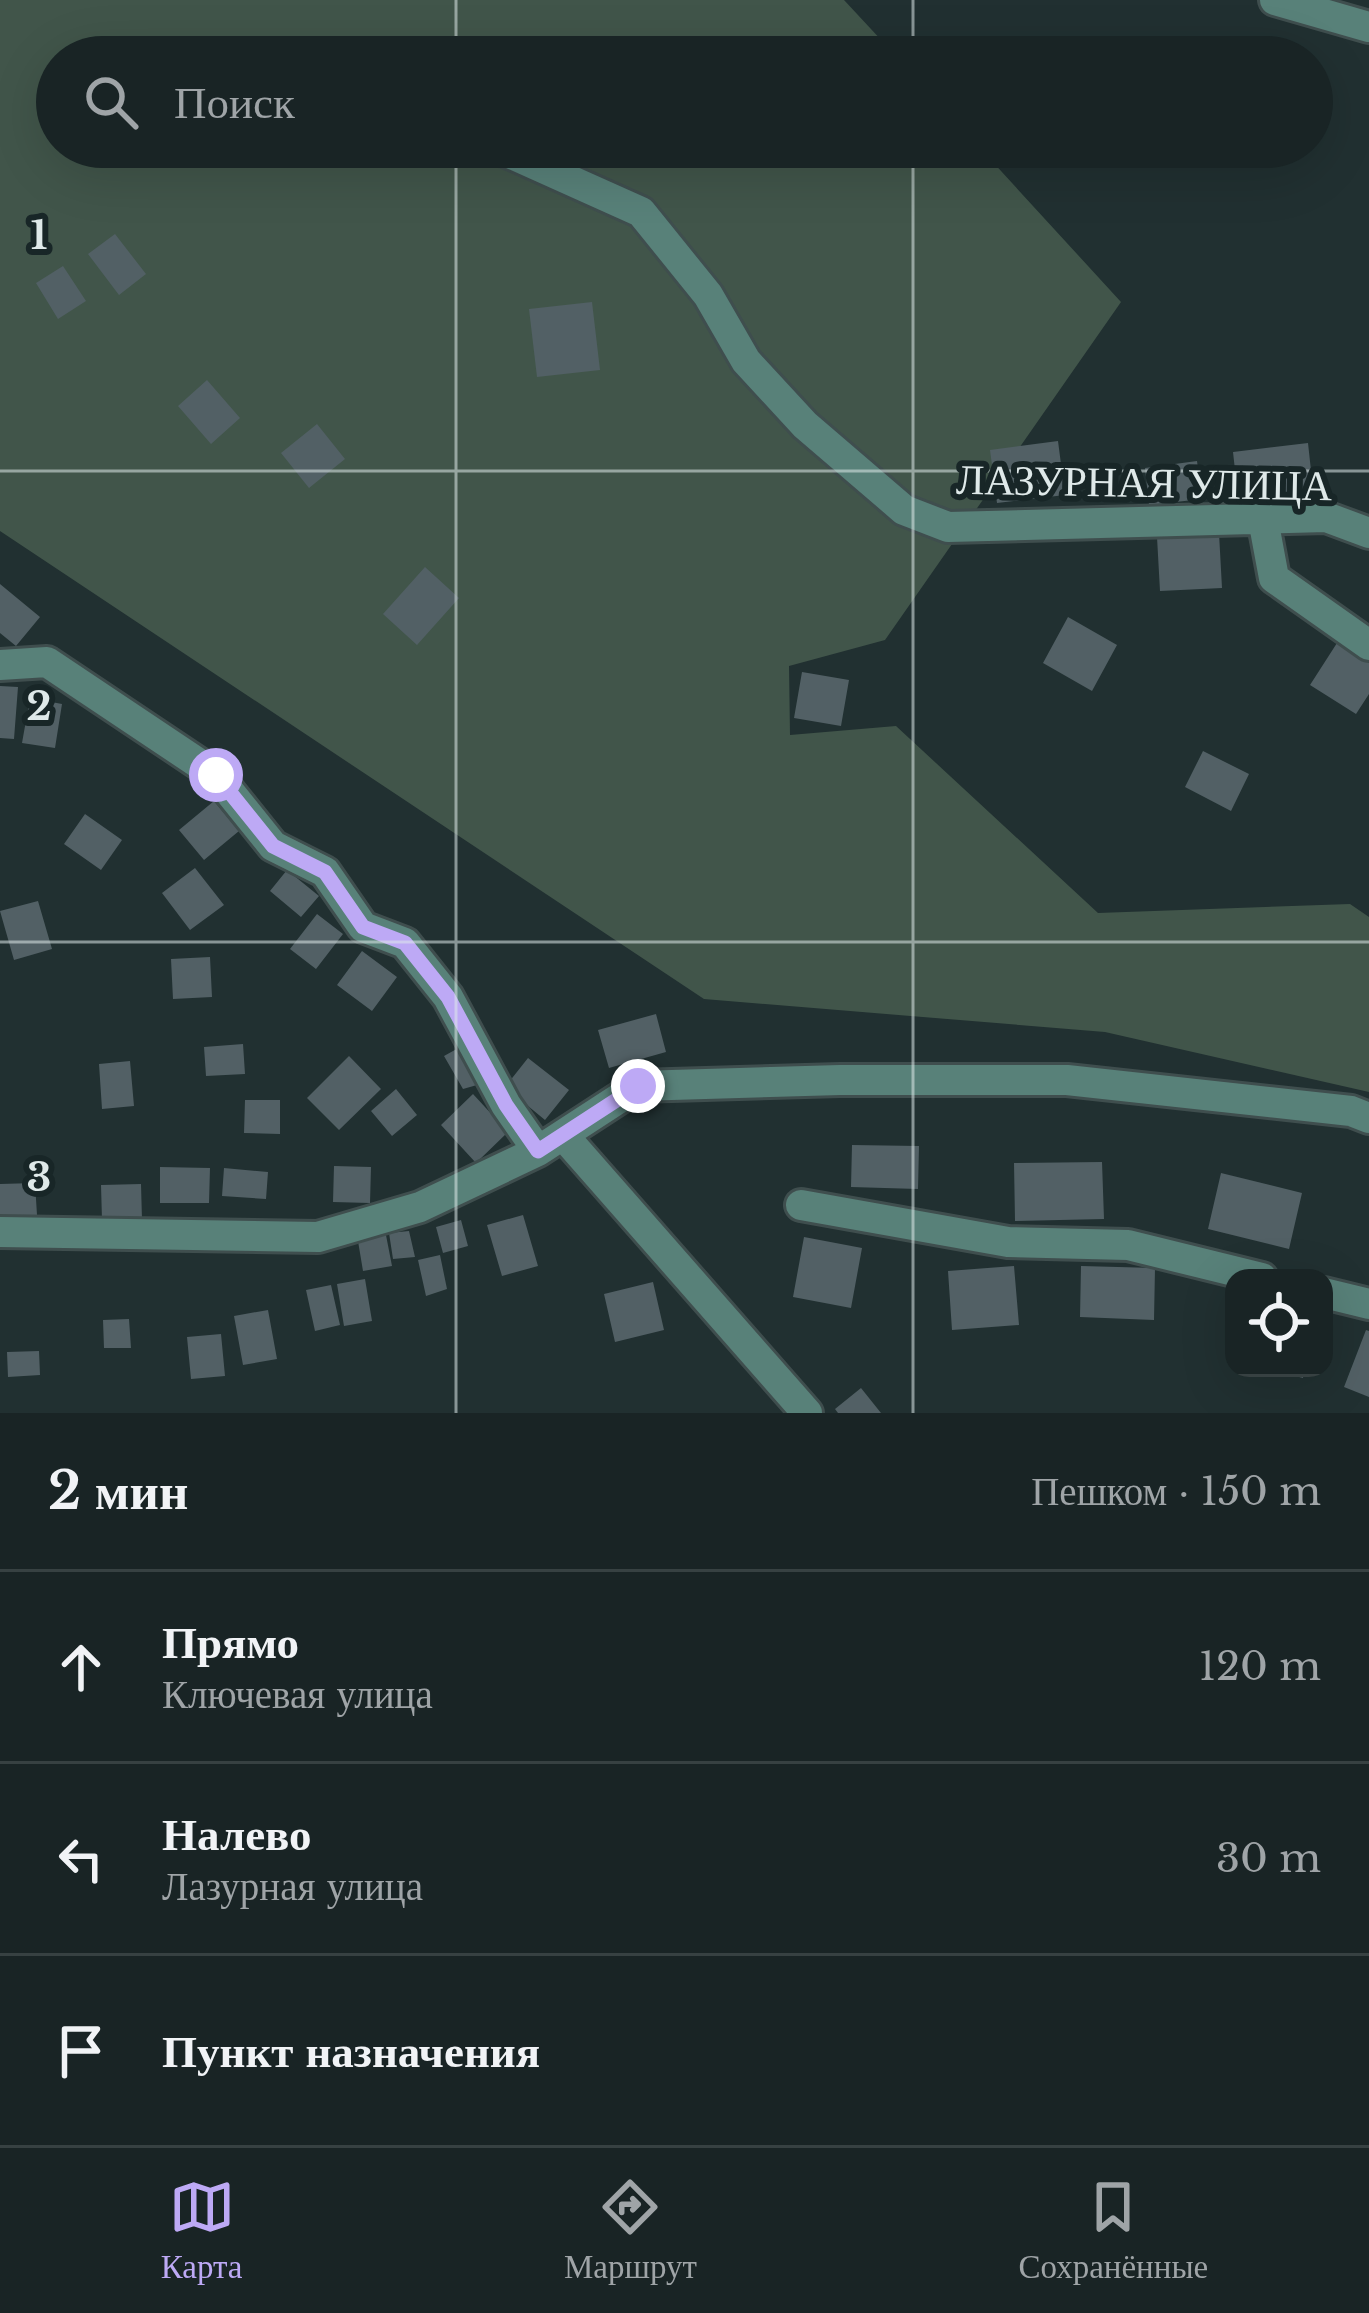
<!DOCTYPE html>
<html lang="ru">
<head>
<meta charset="utf-8">
<style>
  :root { --surface:#192425; --page:#222c2d; --text:#f1f3f6; --muted:#9fa4a7; --line:#374142; --accent:#bda9f5 }
  body { margin:0; font-family:"Libre Baskerville",serif; background:var(--page); color:var(--text) }
  .controls { position:absolute; right:36px; bottom:36px; display:grid; overflow:hidden; border-radius:24px; box-shadow:0 12px 48px #0002 }
  .controls button { width:108px; height:108px; display:grid; place-items:center; padding:0; border:0; border-bottom:3px solid var(--line); background:var(--surface); color:var(--text); font:60px sans-serif }
  .stop { position:absolute; width:36px; height:36px; margin:-27px; border:9px solid #bda9f5; border-radius:50%; background:#fff }
  .stop.end { background:#bda9f5; border-color:#fff; box-shadow:0 3px 12px #0008 }
  .list { margin:0; padding:0; list-style:none }
  h2 { display:flex; justify-content:space-between; align-items:center; height:156px; margin:0; padding:0 48px; font-size:51px }
  h2 small { font-size:39px; font-weight:400; color:var(--muted) }
  .list li { display:grid; grid-template-columns:78px 1fr auto; gap:36px; align-items:center; box-sizing:border-box; height:192px; padding:0 48px; border-top:3px solid var(--line) }
  .list b { display:block; font-size:45px; white-space:nowrap }
  .list p { margin:0; font-size:39px; white-space:nowrap; color:var(--muted) }
  .list em { font-size:39px; font-style:normal; color:var(--muted) }
  .icon { flex:none; width:66px; height:66px; fill:none; stroke:currentColor; stroke-width:2; stroke-linecap:round; stroke-linejoin:round }
  .map { position:relative; flex:none; width:1369px; height:1413px; overflow:hidden }
  .search { position:absolute; background:var(--surface); box-shadow:0 12px 48px #0002; left:36px; right:36px; top:36px; height:132px; display:flex; align-items:center; gap:30px; box-sizing:border-box; padding:0 42px; border-radius:66px; color:var(--muted); font-size:45px }
  .sheet { height:732px; background:var(--surface) }
  nav { display:flex; justify-content:space-around; align-items:center; box-sizing:border-box; height:168px; border-top:3px solid var(--line); background:var(--surface); font-size:33px; color:var(--muted) }
  nav a { display:grid; justify-items:center; gap:6px }
  nav .on { color:var(--accent) }
  .map>svg:first-child { display:block }
  .green { fill:#41554a }
  .building { fill:#526065 }
  .lines { fill:none; stroke-linecap:round; stroke-linejoin:round }
  .minor-casing { stroke:#3f4e4e; stroke-width:36 }
  .minor { stroke:#588179; stroke-width:30 }
  .route { stroke:#bda9f5; stroke-width:15 }
  .grid { fill:none; stroke:#dfe9e9; stroke-width:3; stroke-opacity:0.55 }
  .labels { text-anchor:middle; dominant-baseline:central; stroke-width:12; stroke-linejoin:round; paint-order:stroke }
  .street-label { font-size:42px; fill:#dfe9e9; stroke:#182627 }
  .grid-label { font-size:39px; text-anchor:middle; font-weight:bold; fill:#dfe9e9; stroke:#182627; stroke-width:12; stroke-linejoin:round; paint-order:stroke }
</style>
</head>
<body>
<div class="map">
<svg width="1369" height="1413" viewBox="0 0 1369 1413">
  <rect width="100%" height="100%" fill="#213031"/>
  <!-- green -->
  <path class="green" d="M0,0H844L897,57H57V147H979L1121,302L885,640L789,666L790,735L896,726L1098,913L1350,904L1369,917V1092L1105,1032L704,999L0,531Z"/>
  <!-- building -->
  <path class="building" d="M115,234L146,274L119,295L88,254Z
    M63,266L86,301L58,319L36,283Z
    M592,302L600,370L537,377L529,309Z
    M207,380L240,418L211,444L178,406Z
    M317,424L345,459L309,488L281,453Z
    M1058,441L1065,495L997,503L990,450Z
    M1308,443L1314,498L1239,506L1233,452Z
    M1197,461L1202,499L1149,505L1145,468Z
    M1219,533L1222,588L1160,591L1157,537Z
    M425,567L459,598L417,645L383,614Z
    M0,584L40,617L16,646L0,633Z
    M1068,617L1117,645L1092,691L1043,663Z
    M1337,643L1369,663V694L1356,714L1310,685Z
    M802,672L849,680L841,726L794,718Z
    M0,686L18,687L14,739L0,738Z
    M30,698L62,704L55,748L22,743Z
    M1203,751L1249,774L1231,811L1185,787Z
    M214,801L239,831L204,860L179,830Z
    M85,814L122,840L101,870L64,844Z
    M195,868L224,905L190,930L162,893Z
    M287,870L319,896L301,917L270,891Z
    M38,901L52,949L14,960L0,911Z
    M317,914L343,934L316,969L290,949Z
    M362,951L397,977L372,1011L337,985Z
    M210,957L212,997L173,999L171,959Z
    M656,1014L666,1052L609,1068L598,1030Z
    M243,1044L245,1074L206,1076L204,1047Z
    M462,1046L484,1083L463,1089L444,1056Z
    M349,1056L381,1089L339,1130L307,1098Z
    M528,1058L569,1090L545,1120L505,1087Z
    M130,1061L134,1106L102,1109L99,1064Z
    M396,1089L417,1115L392,1136L371,1111Z
    M473,1094L508,1132L476,1163L441,1125Z
    M245,1100H280V1134L244,1133Z
    M852,1145L919,1146L918,1189L851,1187Z
    M1102,1162L1104,1219L1015,1221L1014,1163Z
    M334,1166L371,1167L370,1203L333,1202Z
    M160,1167L210,1168L209,1203H160Z
    M224,1168L268,1172L266,1199L222,1196Z
    M1221,1173L1302,1193L1289,1249L1208,1229Z
    M35,1183L37,1215L0,1217V1184Z
    M141,1184L142,1220H102L101,1185Z
    M523,1215L538,1266L502,1276L487,1225Z
    M461,1220L468,1246L443,1253L436,1227Z
    M385,1230L392,1266L363,1271L357,1235Z
    M409,1231L415,1257L393,1259L389,1233Z
    M804,1237L862,1248L851,1308L793,1297Z
    M440,1255L447,1289L426,1296L418,1260Z
    M1014,1266L1019,1325L952,1330L948,1271Z
    M1081,1266L1155,1268L1154,1320L1080,1317Z
    M365,1279L372,1321L344,1326L337,1284Z
    M653,1282L664,1330L615,1342L604,1294Z
    M331,1285L340,1325L315,1331L306,1290Z
    M268,1310L277,1359L243,1365L234,1316Z
    M129,1319L131,1348H104L103,1320Z
    M1366,1330L1369,1331V1397L1344,1387Z
    M221,1334L225,1376L191,1379L187,1337Z
    M39,1351L40,1375L8,1377L7,1352Z
    M1264,1368H1304L1303,1378Z
    M861,1388L881,1413H838L835,1409Z"/>
  <g class="lines">
    <defs>
      <path id="minor" d="M1275,0L1369,27
        M496,147L641,212L708,295L746,361L805,425L904,510L948,527L1326,517L1369,533
        M1263,519L1274,578L1369,645
        M0,665L47,662L216,775L273,846L325,872L363,927L405,943L448,997L506,1105L538,1151
        M563,1135L807,1413
        M801,1205L1008,1242L1128,1245L1262,1278
        M0,1232L318,1237L420,1207L538,1151L638,1086L840,1080H1067L1351,1111L1369,1118
        M1324,1293L1369,1304"/>
    </defs>
    <!-- minor casing -->
    <use href="#minor" class="minor-casing"/>
    <!-- minor -->
    <use href="#minor" class="minor"/>
  </g>
  <g class="lines">
    <!-- route -->
    <path class="route" d="M216,775L273,846L325,872L363,927L405,943L448,997L506,1105L538,1151L638,1086"/>
  </g>
  <!-- grid -->
  <path class="grid" d="M456,0V57M913,0V57M456,147V1413M913,147V1413M0,471H1369M0,942H1369"/>
  <g class="labels">
    <!-- street labels -->
    <g class="street-label">
      <text transform="translate(1144 482) rotate(1)">ЛАЗУРНАЯ УЛИЦА</text>
    </g>
  </g>
  <g class="grid-label">
    <text x="39" y="249">1</text>
    <text x="39" y="720">2</text>
    <text x="39" y="1191">3</text>
  </g>
</svg>
<div class="controls">
<button><svg class="icon" aria-label="locate" viewBox="0 0 24 24"><circle cx="12" cy="12" r="6"/><path d="M12 2v4M12 18v4M2 12h4M18 12h4"/></svg></button>
</div>
<div class="stop" style="left:216px;top:775px"></div>
<div class="stop end" style="left:638px;top:1086px"></div>
<div class="search"><svg class="icon" aria-label="search" viewBox="0 0 24 24"><circle cx="10" cy="10" r="6"/><path d="M15 15l6 6"/></svg>Поиск</div>
</div>
<section class="sheet">
<h2>2 мин<small>Пешком · 150 m</small></h2>
<ul class="list">
<li><svg class="icon" aria-label="ahead" viewBox="0 0 24 24"><path d="M12 20V5M6 11l6-6 6 6"/></svg><div><b>Прямо</b><p>Ключевая улица</p></div><em>120 m</em></li>
<li><svg class="icon" aria-label="left" viewBox="0 0 24 24"><path d="M17 20v-9H6M10 6l-5 5 5 5"/></svg><div><b>Налево</b><p>Лазурная улица</p></div><em>30 m</em></li>
<li><svg class="icon" aria-label="arrive" viewBox="0 0 24 24"><path d="M6 21V4h12l-3 4 3 4H6"/></svg><div><b>Пункт назначения</b></div></li>
</ul>
</section>
<nav>
<a class="on"><svg class="icon" aria-label="map" viewBox="0 0 24 24"><path d="M3 6l6-2 6 2 6-2v14l-6 2-6-2-6 2zM9 4v14M15 6v14"/></svg>Карта</a>
<a><svg class="icon" aria-label="directions" viewBox="0 0 24 24"><path d="M12 3l9 9-9 9-9-9zM9 14v-3h6M13 9l2 2-2 2"/></svg>Маршрут</a>
<a><svg class="icon" aria-label="saved" viewBox="0 0 24 24"><path d="M7 4h10v16l-5-4-5 4z"/></svg>Сохранённые</a>
</nav>
</body>
</html>
